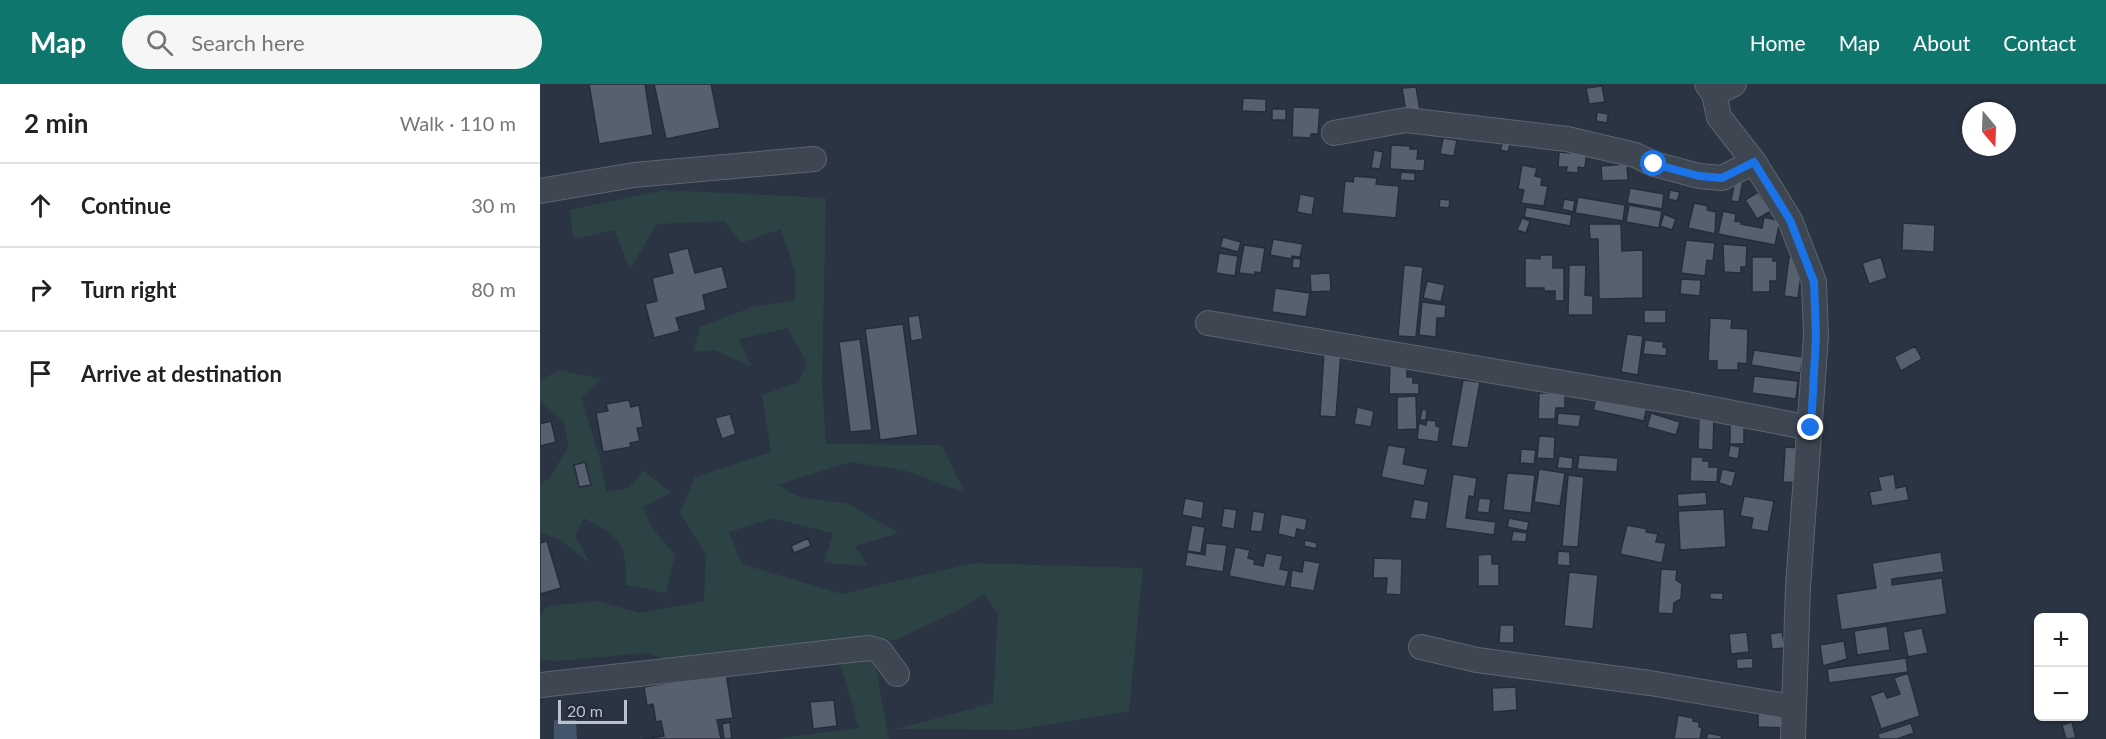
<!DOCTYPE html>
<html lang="en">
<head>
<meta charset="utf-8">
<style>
  :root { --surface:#fff; --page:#f6f6f6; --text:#222; --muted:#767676; --line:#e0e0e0; --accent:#0f766e }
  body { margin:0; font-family:Lato,sans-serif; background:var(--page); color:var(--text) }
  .controls { position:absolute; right:18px; bottom:18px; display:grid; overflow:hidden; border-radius:9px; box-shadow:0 2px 4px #0004 }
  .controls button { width:54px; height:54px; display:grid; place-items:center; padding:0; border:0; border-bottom:2px solid var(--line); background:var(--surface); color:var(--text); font:30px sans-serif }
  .compass { position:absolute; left:1422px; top:18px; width:54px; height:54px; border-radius:50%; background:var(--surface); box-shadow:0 2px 4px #0004; rotate:161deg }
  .scale { position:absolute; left:18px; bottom:15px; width:69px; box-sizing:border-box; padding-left:6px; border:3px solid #bcc2cb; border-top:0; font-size:16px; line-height:21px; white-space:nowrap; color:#bcc2cb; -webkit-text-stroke:4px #232b37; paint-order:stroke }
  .stop { position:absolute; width:18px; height:18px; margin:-14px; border:4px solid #1a73e8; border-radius:50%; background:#fff }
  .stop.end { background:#1a73e8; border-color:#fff; box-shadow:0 2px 6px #0008 }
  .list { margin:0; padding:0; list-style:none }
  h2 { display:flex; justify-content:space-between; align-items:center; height:78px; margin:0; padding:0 24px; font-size:26px }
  h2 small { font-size:20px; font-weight:400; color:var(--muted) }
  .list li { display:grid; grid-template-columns:39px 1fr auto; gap:18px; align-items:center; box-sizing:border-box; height:84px; padding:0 24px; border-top:2px solid var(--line) }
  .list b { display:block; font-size:22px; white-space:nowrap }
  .list em { font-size:20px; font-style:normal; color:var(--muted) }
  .icon { flex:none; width:33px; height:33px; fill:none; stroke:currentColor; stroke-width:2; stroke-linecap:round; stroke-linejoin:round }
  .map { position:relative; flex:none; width:1566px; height:655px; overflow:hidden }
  header { display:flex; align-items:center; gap:36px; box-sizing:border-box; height:84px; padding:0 30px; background:var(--accent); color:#fff }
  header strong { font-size:28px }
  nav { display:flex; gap:33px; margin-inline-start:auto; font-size:21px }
  .search { width:420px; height:54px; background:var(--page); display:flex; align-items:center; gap:15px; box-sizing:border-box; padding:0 21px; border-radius:33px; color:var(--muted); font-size:22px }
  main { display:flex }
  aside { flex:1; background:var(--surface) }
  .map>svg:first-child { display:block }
  .green { fill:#2d4244 }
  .water { fill:#44546a }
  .building { fill:#56606e; stroke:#252d39; stroke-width:1.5 }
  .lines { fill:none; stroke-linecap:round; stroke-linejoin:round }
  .minor-casing { stroke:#5d646f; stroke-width:26 }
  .minor { stroke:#3e4652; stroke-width:24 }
  .route { stroke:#1a73e8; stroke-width:8 }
</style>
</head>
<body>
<header>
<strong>Map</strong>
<div class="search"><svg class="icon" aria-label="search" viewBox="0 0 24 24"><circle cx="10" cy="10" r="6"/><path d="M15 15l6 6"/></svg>Search here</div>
<nav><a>Home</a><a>Map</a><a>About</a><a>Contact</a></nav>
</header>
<main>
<aside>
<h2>2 min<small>Walk · 110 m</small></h2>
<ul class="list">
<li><svg class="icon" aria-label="ahead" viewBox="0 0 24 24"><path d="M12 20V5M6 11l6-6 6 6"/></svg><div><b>Continue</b></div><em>30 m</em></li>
<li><svg class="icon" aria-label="right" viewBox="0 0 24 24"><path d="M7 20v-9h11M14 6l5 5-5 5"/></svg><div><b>Turn right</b></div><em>80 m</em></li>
<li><svg class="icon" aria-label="arrive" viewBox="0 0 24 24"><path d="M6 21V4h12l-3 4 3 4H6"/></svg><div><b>Arrive at destination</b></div></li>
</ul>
</aside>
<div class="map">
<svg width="1566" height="655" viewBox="0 0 1566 655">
  <rect width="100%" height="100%" fill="#2a3442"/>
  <!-- green -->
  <path class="green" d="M124,106L286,114L282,298L286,360L402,361L425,409L367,387L310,378L238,401L261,414L306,419L359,449L315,462L328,482L284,479L293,449L233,434L189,448L202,480L302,510L434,479L603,484L589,627L476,646L356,645L453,619L458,530L444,510L421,525L356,556L286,560L137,579L105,569L20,577L0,576V533L7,522L58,517L100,529L164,517L166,472L140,428L155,393L231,368L222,311L258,298L267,280L248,244L199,255L212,283L175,266L153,268L160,243L212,223L255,216V188L241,145L201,159L184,137L117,140L90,185L74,146L34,155L29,126Z
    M20,286L61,295L42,313C49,345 63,375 66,408L89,404L103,386L131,409L103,423L113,445L135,471L126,509L86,501C87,459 80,454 44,434L35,452L50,479L17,454L0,449V401L10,393L28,363L24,338L0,318V296Z
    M298,572L335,578L349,655H235L319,644Z"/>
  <!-- water -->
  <path class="water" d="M14,636H36L37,655H14Z"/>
  <!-- building -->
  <path class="building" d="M49,0H105L113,51L59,60Z
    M114,0H171L180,44L126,55Z
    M1062,2L1065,18L1049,20L1046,4Z
    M876,3L880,26L866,28L862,4Z
    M703,14L726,15V28L702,27Z
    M753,23L780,24L778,50H771V54L752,53Z
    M732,25H746V36H732Z
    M1057,28L1068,30L1067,39L1056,37Z
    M903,54L917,56L914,72L900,70Z
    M964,55L971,57L968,68L960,66Z
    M851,61L870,62V65H878L877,75H885L884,87L850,85Z
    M1031,64L1047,66L1045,84L1038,83V89L1026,88L1027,83H1018L1019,68L1030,69Z
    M834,66L843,68L840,85L831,84Z
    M1087,80L1088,96L1062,97L1061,82Z
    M982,81L997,84L995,92L1002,94L1001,101L1008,102L1004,122L981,119L984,106L978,105Z
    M861,88L875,89V97L860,96Z
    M814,92L837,94L836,100L859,102L856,134L802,129L805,97L813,98Z
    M1195,96L1203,97L1199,118L1191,117Z
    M1090,104L1124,110L1122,125L1087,119Z
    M1130,106L1140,108L1137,117L1128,115Z
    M1218,108L1231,127L1217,135L1205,116Z
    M760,110L775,113L772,131L757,128Z
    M1038,113L1085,121L1083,137L1035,129Z
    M900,115L910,116L909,124L899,123Z
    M1024,115L1035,117L1033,128L1022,125Z
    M1154,119L1168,122L1167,126L1176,128L1175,150L1148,144Z
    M1089,121L1122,127L1119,144L1086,138Z
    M986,123L1032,131L1030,142L984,133Z
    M1183,127L1196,130L1195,137L1202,138L1201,140L1222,144L1224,133L1240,137L1235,161L1178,150Z
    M1124,130L1136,135L1132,146L1120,142Z
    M982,134L990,137L986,149L977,146Z
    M1363,139L1395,141L1394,168L1362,166Z
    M1049,140H1081L1082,167L1103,166V214L1059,215L1058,155H1050Z
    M683,153L701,158L698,168L680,163Z
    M733,155L763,160L760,173L752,172V175L730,171Z
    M1146,156L1175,159L1173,177L1167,176L1165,192L1141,189Z
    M1183,160L1207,162L1206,183H1201V189L1184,188Z
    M704,161L725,164L721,189L715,188V191L699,189Z
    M148,164L155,189L182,182L188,204L163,211L166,226L136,234L140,247L114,254L105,220L117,217L112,194L133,189L128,169Z
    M679,169L698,172L695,192L676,189Z
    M1000,171H1013V184H1024V217H1015V207H1004V204H985V174L1000,175Z
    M1212,173H1233V177H1237V197H1230V208H1212Z
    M1249,173L1263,175L1258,214L1244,212Z
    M1341,173L1347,194L1329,200L1322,179Z
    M753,174L761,175L760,184H752Z
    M864,181L883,183L876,253L858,252Z
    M1029,181H1046L1045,211L1053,212V231H1028Z
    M790,189L791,207L771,208L770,190Z
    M1141,195L1161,196L1160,212L1140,210Z
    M887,197L905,201L901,218L883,214Z
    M735,204L770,209L766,233L732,228Z
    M882,218L906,221L905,234H897L896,253L879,251Z
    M1104,226H1126V239H1104Z
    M379,231L383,255L371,257L368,233Z
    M1170,234L1192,235L1191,244L1208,245L1207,280L1198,279V286H1177V277H1168Z
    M363,240L378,351L340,356L325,245Z
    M1087,250L1103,252L1098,291L1081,288Z
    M320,255L332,346L310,348L299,258Z
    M1105,256L1124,258L1123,263L1127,264L1126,272L1103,270Z
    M1375,262L1382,275L1361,287L1354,273Z
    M1214,266L1263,273L1260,289L1211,281Z
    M784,267L801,268L796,333L780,332Z
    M850,279L867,280V293H873V299H879V310H849Z
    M1214,292L1258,297L1256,315L1212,309Z
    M923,296L940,298L928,364L911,362Z
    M1012,300L1025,310V324H1016L1015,335H998L999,309H1012Z
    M1057,311L1107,322L1104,337L1053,326Z
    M876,312L877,345L857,346V313Z
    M89,316L91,323L99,321L103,343L97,344L100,357L90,359L91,363L63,368L56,329L68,327L66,320Z
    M817,323L834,327L831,343L814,340Z
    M882,325L887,326L886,336H880Z
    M1018,329L1041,331L1039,343L1017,341Z
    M1111,329L1140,338L1136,351L1107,343Z
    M190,330L196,350L182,355L175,334Z
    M1190,333H1204V360H1190Z
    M1159,334L1174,335L1173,366L1158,365Z
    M887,336L896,337V342L900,343L898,358L877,355L879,339L886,341Z
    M11,337L16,358L0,362V340Z
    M999,352L1015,353L1014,375L997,374Z
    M848,361L866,364L863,380L888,385L884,402L841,393Z
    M1190,361L1200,363L1198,375L1188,373Z
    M1245,363L1263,364L1261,399L1243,398Z
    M981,365L996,366L994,380L980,379Z
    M1039,371L1078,374L1077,388L1037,385Z
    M1019,372L1033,374L1032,385L1017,384Z
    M1151,373H1163V377H1169V383H1178L1177,398L1150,397Z
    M45,378L51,401L39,403L34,381Z
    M999,385L1025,389L1020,422L994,418Z
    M1182,385L1196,388L1192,403L1179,399Z
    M967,389L995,391L991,429L963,426Z
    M913,390L937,394L934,413L929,412L926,434L956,438L954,451L905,444Z
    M1354,390L1356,404L1366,402L1369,416L1332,422L1329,408L1341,406L1338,393Z
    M1028,391L1044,393L1038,463L1022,462Z
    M1166,408L1167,421L1138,423L1137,410Z
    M1204,412L1234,417L1228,448L1211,445L1213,434L1200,432Z
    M645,414L664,418L662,435L642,431Z
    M939,414L951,415L949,429L937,428Z
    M874,415L889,418L886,436L870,434Z
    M684,424L697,426L694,445L681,443Z
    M1184,425L1186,463L1140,466L1138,427Z
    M713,427L725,429L722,448L710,447Z
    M741,430L767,435L765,447L757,445L755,454L738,450Z
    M969,434L989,438L987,447L967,443Z
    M652,441L665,443L661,469L647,467Z
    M1087,441L1107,445L1106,448L1118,450L1116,458L1126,459L1122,479L1080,470Z
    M973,447L987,449L986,458L971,457Z
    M268,454L271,462L254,469L251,462Z
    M765,456L777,459L776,465L764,462Z
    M7,457L21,504L0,510V459Z
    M666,459L687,461L683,488L645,482L647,468L665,471Z
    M695,463L710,466L708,474L715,476L714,480L723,482L726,469L743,472L740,485L749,487L745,503L689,492Z
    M1018,467L1030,468V482L1017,481Z
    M1401,468L1404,488L1352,495V501L1402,494L1407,530L1301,546L1296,510L1336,504L1332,479Z
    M952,470V480H959V502H938V471Z
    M834,474L862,475L861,511L846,510L847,494H833Z
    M764,476L780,479L774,507L750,503L752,486L762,488Z
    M1121,485L1137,486L1136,496L1142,500L1141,515L1134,519L1133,530L1118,529Z
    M1029,488L1058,491L1053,545L1024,542Z
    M1170,509H1183V516L1170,515Z
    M960,541H974V559H959Z
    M1347,542L1350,566L1317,571L1314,547Z
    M1382,544L1388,569L1368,573L1363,548Z
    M1207,548L1209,568L1191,570L1189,550Z
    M1242,548L1245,564L1232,565L1230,550Z
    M1304,557L1307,575L1283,582L1280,561Z
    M1213,574V584L1197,585L1196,575Z
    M1366,574L1368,588L1289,599L1287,585Z
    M186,589L193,634L177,636L181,655H103L124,652L121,637L116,638L113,620L107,622L104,603Z
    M1368,589L1380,632L1341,645L1330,612L1344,607L1347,614L1360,610L1354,594Z
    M976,603L977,626L953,628L952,604Z
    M294,616L297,642L273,645L270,618Z
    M1218,628L1246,629L1247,644L1218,643Z
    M1138,631L1153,634V637L1159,638V643H1162L1160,655H1134Z
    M190,638L192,655H184L182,640Z
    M1532,638L1536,654L1526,655L1522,641Z
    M1371,639L1374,649L1357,655H1339L1338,650Z
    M1168,649L1182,652L1181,655H1166Z"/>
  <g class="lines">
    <defs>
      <path id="minor" d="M1167,0L1174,10L1179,33L1214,78L1250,136L1274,198L1276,252L1258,503L1253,655
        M1174,10L1194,0
        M794,49L866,36L1027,55L1095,71L1114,80L1159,92L1182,94L1214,78
        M0,107L94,91L274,75
        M668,239L1136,318L1271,344
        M881,563L937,576L1110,599L1253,623
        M0,601L329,564L340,567L357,590"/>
    </defs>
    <!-- minor casing -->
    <use href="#minor" class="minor-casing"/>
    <!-- minor -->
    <use href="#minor" class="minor"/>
  </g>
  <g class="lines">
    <!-- route -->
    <path class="route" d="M1114,80L1159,92L1182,94L1214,78L1250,136L1274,198L1276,252L1271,344"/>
  </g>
</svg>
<div class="controls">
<button>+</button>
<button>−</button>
</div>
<svg class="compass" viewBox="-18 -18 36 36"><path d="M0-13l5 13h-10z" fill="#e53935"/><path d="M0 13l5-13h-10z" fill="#767676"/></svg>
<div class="scale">20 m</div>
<div class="stop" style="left:1114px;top:80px"></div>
<div class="stop end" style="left:1271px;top:344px"></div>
</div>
</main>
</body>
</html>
